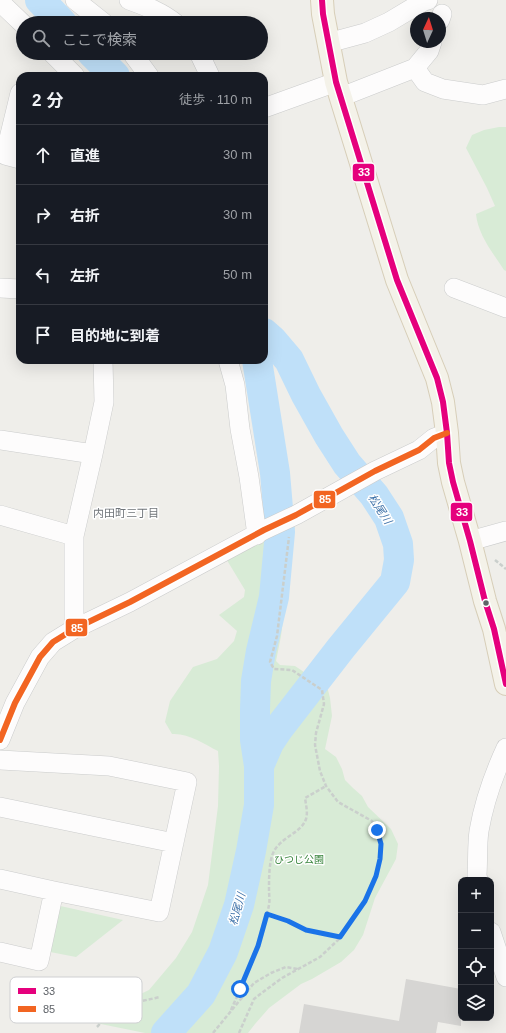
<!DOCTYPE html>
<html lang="ja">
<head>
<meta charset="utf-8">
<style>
  :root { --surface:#171b24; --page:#242831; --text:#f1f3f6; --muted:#9ea1a6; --line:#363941 }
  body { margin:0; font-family:Helvetica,"Noto Sans JP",sans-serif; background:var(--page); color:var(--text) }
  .controls { position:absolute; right:12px; bottom:12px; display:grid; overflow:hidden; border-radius:8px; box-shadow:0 4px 16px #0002 }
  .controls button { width:36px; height:36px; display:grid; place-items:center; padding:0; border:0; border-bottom:1px solid var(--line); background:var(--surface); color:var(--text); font:20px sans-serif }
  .compass { position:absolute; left:410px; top:12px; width:36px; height:36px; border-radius:50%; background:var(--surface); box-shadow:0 4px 16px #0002; rotate:4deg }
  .stop { position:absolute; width:12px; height:12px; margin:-9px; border:3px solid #1a73e8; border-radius:50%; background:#fff }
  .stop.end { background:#1a73e8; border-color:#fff; box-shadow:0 1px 4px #0008 }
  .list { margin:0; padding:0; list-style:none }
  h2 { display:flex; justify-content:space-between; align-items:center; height:52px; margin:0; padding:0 16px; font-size:17px }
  h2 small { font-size:13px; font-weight:400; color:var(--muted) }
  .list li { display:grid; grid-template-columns:26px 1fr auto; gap:12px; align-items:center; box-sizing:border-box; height:60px; padding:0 16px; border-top:1px solid var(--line) }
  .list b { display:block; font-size:15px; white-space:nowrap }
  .list em { font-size:13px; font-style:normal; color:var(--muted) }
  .icon { flex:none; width:22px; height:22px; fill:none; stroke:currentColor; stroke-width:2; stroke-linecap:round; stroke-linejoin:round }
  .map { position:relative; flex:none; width:506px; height:1033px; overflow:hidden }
  .search { position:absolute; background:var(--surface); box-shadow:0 4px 16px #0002; left:16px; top:16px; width:252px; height:44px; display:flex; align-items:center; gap:10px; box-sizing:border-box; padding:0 14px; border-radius:22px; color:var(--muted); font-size:15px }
  .panel { position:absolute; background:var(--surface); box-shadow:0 4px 16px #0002; left:16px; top:72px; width:252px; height:292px; border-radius:12px }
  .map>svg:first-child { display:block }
  .green { fill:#d8ebd6 }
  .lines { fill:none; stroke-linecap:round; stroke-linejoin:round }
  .river { stroke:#bfe0f9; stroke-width:30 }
  .building { fill:#d6d5d3 }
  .minor-casing { stroke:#cbcccc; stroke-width:20 }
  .major-casing { stroke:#d7ceb8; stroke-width:24 }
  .path { stroke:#cacfcc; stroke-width:2.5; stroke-dasharray:4 2; stroke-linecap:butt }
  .minor { stroke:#fdfcfc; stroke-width:19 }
  .major { stroke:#f4f2e9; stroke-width:22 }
  .bus-1-casing { stroke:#fff; stroke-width:9 }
  .bus-2-casing { stroke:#fff; stroke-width:9 }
  .bus-1 { stroke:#e5007d; stroke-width:6 }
  .bus-2 { stroke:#f26522; stroke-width:6 }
  .route { stroke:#1a73e8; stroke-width:5 }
  .bus-dot { fill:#5f6368; stroke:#fff; stroke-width:1.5 }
  .labels { text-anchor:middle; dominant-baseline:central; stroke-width:3; stroke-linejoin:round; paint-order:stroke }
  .park-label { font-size:10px; fill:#348238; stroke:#fff }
  .water-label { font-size:11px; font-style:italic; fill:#4174aa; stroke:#fff }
  .neighbourhood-label { font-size:11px; fill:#70757a; stroke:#fff }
  .key { fill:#fff; stroke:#cfd0d2; stroke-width:1 }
  .key-label { font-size:11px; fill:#5f6368 }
  .line-badge { stroke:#fff; stroke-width:1.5 }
  .badge-label { font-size:11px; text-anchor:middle; font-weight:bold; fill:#fff }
</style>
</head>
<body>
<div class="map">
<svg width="506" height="1033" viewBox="0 0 506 1033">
  <rect width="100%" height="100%" fill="#efeeea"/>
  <!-- green -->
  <path class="green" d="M499,127H506V271L504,270C493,253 478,235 476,214L495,206L487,188L466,148L472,135L484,130Z
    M296,515L281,636L276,661L280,665L295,666L301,670L328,690L330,698L332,716L325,749L336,757L342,769L345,780L353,788L362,796L368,807L391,829L398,844L396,859L375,898L363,935L354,950L341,962L312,979L301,984L269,1008L255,1024L248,1033H145L91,1022L96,1007L128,1000L149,990L176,958L192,932L208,885L218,806L219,766L218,751C204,744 189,733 172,734L165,722L170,701L193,667L217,659L234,641L237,631L219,615L244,597L245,590L225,557Z
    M56,905L123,920L76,957L45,951Z"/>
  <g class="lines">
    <!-- river -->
    <path class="river" d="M40,0L62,23
      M92,53L115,76
      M259,766L269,743L279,728L341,648L395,582L399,560L398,544L389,518L374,495L347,464L329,436L306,395L289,360L272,340L264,333
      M166,1033L201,994L223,952L239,905L251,851L259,805V766L255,740V709L256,681L261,651L274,597L280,532L275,473L257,360"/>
  </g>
  <!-- building -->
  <path class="building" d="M406,979L461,989V1026L438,1022L436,1033H299L304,1004L399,1021Z"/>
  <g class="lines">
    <defs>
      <path id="minor" d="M75,0L104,23
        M129,0C145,6 162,12 175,23
        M0,2L23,24
        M440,20L442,14
        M328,43L365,33L389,22L424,1L428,0
        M52,53L75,76
        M132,53L149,76
        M199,53L210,76
        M415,68L425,82L443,89L483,95L506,89
        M20,93L5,155L20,159
        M341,97L415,68L429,51L432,42
        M264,108L336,82
        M0,288L20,289
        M454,288L506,308
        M228,360L235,385L240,429L249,477L257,535
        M0,440L93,454
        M0,515L74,536
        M470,541L506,531
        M74,629V536L93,454L104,402L103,360
        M0,740L15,703L40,657L53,642L74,629L130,602L264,530L296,515L375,471L419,450L434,438L447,433
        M0,760L109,766L187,782L159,912L54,891L0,879
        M0,807L174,843
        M478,880L477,875C478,860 477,845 479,831C484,802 494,774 506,748
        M491,932L506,977
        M0,952L39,961L54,891"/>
      <path id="major" d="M322,0L323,14L336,82L397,280L437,378L443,402L447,433L449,463L453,482L470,541L485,601L494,629L506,684"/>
    </defs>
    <!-- minor casing -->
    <use href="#minor" class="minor-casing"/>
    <!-- major casing -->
    <use href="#major" class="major-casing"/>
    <!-- path -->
    <path class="path" d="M495,560L506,569
      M267,914L288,921L306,930L340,937
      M231,1010C246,976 262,942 269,905C270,900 269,895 269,890C269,879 269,866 272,856C277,838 301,834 306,819C308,813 306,805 305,798L326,786
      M97,1027C101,1023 104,1018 109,1015C124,1004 142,1001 160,997
      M213,1033L254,983L271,973L286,967L298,969
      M239,1033L254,999L263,992L282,978L320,957L338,940L365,901L376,876L380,859L381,844L377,830L372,821L338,802L326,786L320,771L315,745L316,733L324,704L322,690L292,670L274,669L270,662L277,636L289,537"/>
    <!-- minor -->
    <use href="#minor" class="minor"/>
    <!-- major -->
    <use href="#major" class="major"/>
    <defs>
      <path id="bus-1" d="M322,0L323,14L336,82L397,280L437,378L443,402L447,433L449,463L453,482L470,541L485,601L494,629L506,684"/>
      <path id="bus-2" d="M0,740L15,703L40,657L53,642L74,629L130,602L264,530L296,515L375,471L419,450L434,438L447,433"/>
    </defs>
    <!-- bus-1 casing -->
    <use href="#bus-1" class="bus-1-casing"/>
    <!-- bus-2 casing -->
    <use href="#bus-2" class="bus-2-casing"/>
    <!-- bus-1 -->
    <use href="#bus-1" class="bus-1"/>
    <!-- bus-2 -->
    <use href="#bus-2" class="bus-2"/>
  </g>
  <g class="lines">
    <!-- route -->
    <path class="route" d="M240,989L258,946L267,914L288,921L306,930L340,937L365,901L376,876L380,859L381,844L377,830"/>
  </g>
  <!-- markers -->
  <circle class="bus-dot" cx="486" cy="603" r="3.5"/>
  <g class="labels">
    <!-- park labels -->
    <g class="park-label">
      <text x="299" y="859">ひつじ公園</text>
    </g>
    <!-- water labels -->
    <g class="water-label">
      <text transform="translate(380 509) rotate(57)">松尾川</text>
      <text transform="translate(237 909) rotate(-74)">松尾川</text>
    </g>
    <!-- neighbourhood labels -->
    <g class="neighbourhood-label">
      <text x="126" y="513">内田町三丁目</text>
    </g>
  </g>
  <!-- legend -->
  <rect x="10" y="977" width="132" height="46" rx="6" class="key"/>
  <rect x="18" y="988" width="18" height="6" fill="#e5007d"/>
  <rect x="18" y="1006" width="18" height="6" fill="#f26522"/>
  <g class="key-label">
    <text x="43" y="995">33</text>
    <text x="43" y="1013">85</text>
  </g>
  <g class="line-badge">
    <rect x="352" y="163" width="23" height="19" rx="4" fill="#e5007d"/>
    <rect x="313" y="490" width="23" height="19" rx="4" fill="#f26522"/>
    <rect x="450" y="502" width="23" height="20" rx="4" fill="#e5007d"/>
    <rect x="65" y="618" width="23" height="19" rx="4" fill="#f26522"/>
  </g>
  <g class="badge-label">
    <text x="364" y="176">33</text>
    <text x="325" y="503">85</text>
    <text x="462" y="516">33</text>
    <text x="77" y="632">85</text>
  </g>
</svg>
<div class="controls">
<button>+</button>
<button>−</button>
<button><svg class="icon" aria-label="locate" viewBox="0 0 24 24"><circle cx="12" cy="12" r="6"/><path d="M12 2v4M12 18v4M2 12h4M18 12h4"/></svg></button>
<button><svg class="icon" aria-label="layers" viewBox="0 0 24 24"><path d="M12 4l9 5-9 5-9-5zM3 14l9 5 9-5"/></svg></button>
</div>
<svg class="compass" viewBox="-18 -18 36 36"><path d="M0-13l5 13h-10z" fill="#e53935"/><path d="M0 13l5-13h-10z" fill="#9ea1a6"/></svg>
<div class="stop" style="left:240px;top:989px"></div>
<div class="stop end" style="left:377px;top:830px"></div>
<div class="search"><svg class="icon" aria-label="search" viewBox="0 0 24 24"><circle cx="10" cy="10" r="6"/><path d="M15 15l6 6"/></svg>ここで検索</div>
<section class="panel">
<h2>2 分<small>徒歩 · 110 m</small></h2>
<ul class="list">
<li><svg class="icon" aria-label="ahead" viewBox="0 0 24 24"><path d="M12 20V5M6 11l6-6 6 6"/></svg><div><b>直進</b></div><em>30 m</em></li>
<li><svg class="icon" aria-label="right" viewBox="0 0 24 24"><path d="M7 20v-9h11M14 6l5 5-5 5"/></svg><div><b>右折</b></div><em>30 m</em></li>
<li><svg class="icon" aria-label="left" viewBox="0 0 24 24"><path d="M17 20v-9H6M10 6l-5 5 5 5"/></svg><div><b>左折</b></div><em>50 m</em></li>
<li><svg class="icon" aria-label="arrive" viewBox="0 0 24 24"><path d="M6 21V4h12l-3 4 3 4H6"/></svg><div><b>目的地に到着</b></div></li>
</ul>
</section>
</div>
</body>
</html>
